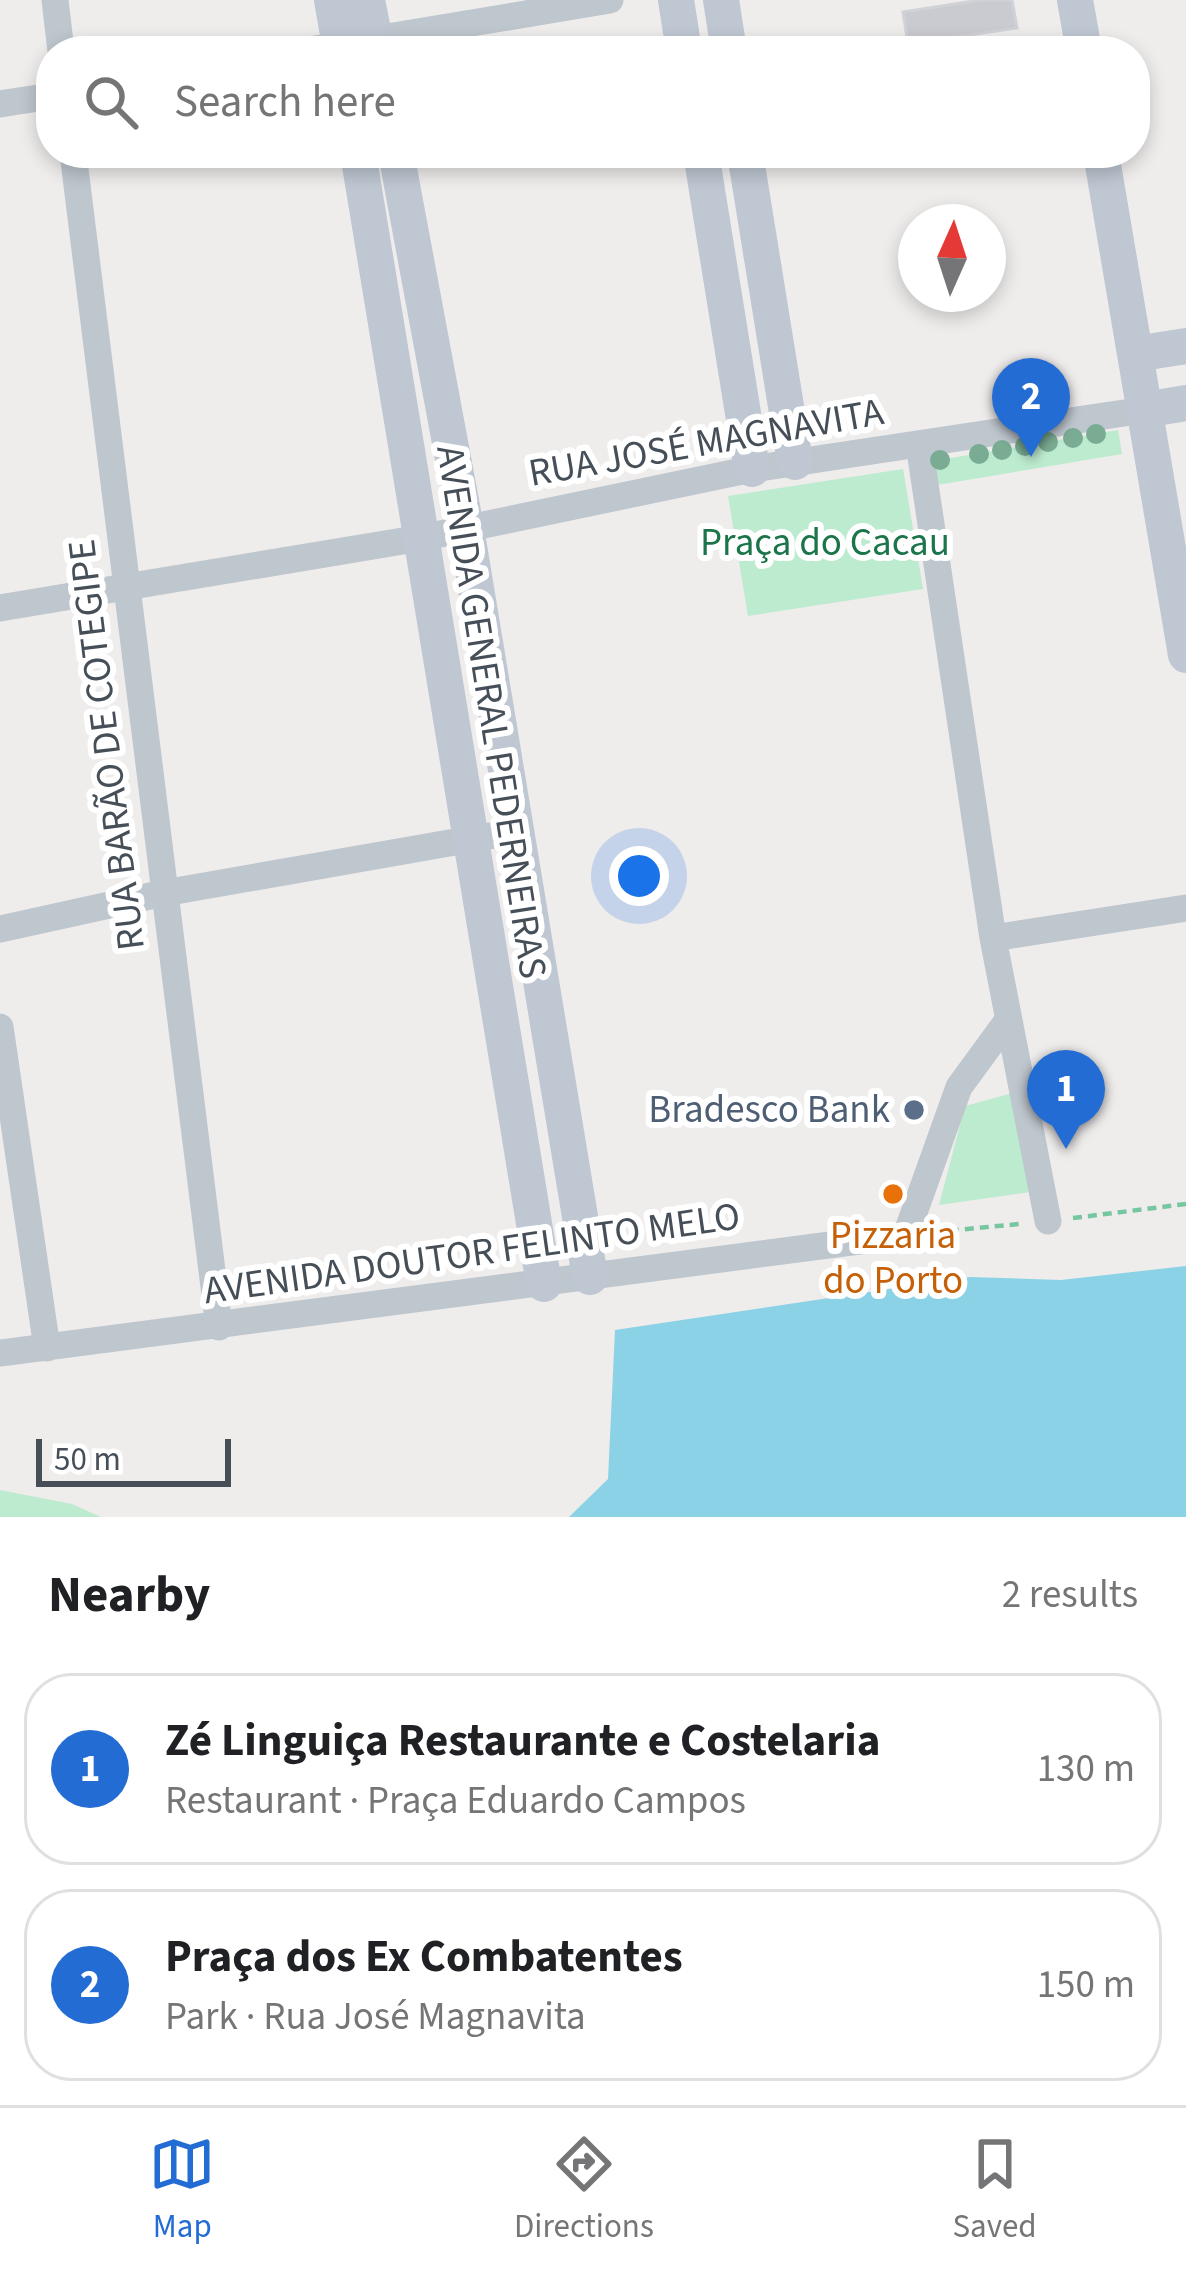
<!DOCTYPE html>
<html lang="en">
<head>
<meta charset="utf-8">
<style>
  :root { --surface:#fff; --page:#f6f6f6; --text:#202124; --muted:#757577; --line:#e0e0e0; --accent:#226cd3 }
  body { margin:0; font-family:"Source Sans 3",sans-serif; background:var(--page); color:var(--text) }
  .compass { position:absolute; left:898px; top:204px; width:108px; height:108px; border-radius:50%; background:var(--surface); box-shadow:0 6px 18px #0003; rotate:3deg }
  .scale { position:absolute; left:36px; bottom:30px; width:195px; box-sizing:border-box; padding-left:12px; border:6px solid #464f58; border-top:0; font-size:33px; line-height:42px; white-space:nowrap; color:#464f58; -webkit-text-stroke:9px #fff; paint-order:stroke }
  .you { position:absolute; left:639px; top:876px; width:42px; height:42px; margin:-30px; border:9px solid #fff; border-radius:50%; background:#1a73e8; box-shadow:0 0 0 18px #1a73e833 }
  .badge { display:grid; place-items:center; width:78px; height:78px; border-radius:50%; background:var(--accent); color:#fff; font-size:39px; font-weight:700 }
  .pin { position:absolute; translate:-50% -99px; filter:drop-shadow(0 3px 6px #0008) }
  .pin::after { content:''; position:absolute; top:63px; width:42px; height:36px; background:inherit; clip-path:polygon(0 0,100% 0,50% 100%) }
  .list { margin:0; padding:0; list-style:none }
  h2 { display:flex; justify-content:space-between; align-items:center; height:156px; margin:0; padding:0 48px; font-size:51px }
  h2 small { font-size:39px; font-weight:400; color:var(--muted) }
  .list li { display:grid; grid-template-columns:78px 1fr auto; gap:36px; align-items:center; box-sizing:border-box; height:192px; margin:0 24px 24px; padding:0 24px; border:3px solid var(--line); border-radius:48px }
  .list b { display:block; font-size:45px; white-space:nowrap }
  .list p { margin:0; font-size:39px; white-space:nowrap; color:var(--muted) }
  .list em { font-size:39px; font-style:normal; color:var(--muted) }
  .icon { flex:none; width:66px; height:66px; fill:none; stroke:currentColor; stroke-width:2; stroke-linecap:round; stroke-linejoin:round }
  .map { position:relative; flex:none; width:1186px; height:1517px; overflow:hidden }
  .search { position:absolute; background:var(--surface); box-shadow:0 6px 18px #0003; left:36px; right:36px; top:36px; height:132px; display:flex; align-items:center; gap:30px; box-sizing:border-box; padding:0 42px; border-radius:48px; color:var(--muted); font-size:45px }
  .sheet { height:588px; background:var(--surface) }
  nav { display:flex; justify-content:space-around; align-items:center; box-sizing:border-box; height:168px; border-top:3px solid var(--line); background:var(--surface); font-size:33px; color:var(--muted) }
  nav a { display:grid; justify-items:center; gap:6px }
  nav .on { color:var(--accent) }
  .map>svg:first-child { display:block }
  .green { fill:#bcebcf }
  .water { fill:#8bd2e6 }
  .building { fill:#cacbd1; stroke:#d0d2d8; stroke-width:3 }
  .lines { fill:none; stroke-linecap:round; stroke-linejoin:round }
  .path { stroke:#76c7a0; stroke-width:4.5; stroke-dasharray:9 6; stroke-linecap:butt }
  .street { stroke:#bec6ce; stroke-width:27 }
  .secondary { stroke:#bec7d2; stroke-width:36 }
  .tree { fill:#7aab93 }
  .service-dot { fill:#5c6f8a; stroke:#fff; stroke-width:4.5 }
  .food-dot { fill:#e8710a; stroke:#fff; stroke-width:4.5 }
  .labels { text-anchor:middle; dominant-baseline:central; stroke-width:12; stroke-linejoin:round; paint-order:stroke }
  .street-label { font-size:39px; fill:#464f58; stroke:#fff }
  .park-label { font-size:39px; fill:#1b754a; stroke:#fff }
  .service-label { font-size:39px; fill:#4e5e75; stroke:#fff; text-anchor:end }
  .food-label { font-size:39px; fill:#c56008; stroke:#fff }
</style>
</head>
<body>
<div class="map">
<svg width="1186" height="1517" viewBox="0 0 1186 1517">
  <rect width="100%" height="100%" fill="#efecec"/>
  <!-- green -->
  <path class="green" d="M1118,430L1122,454L937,485L933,461Z
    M903,469L923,589L748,616L728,496Z
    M1013,1093L1031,1192L939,1205L965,1106Z
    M0,1490L72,1504L101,1517H0Z"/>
  <!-- water -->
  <path class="water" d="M1186,1266V1517H569L608,1479L615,1330L970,1277L1061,1280Z"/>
  <!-- building -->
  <path class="building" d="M980,0H1012L1017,28L908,44L903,12Z"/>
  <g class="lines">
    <!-- path -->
    <path class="path" d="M1073,1218L1186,1204
      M935,1232L1019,1224"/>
    <!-- street -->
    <path class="street" d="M55,0L61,51
      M303,51L610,0
      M0,104L51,96
      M73,153L219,1327
      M919,444L993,938L1048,1221
      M0,608L421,538L752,469L1144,410
      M0,929L164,893L518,831
      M993,938L1186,908
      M0,1027L47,1348
      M0,1353L906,1235L959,1087L1008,1020"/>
    <!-- secondary -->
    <path class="secondary" d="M332,0L341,51
      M367,0L377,51
      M676,0L684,51
      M721,0L729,51
      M1075,0L1084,51
      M358,153L544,1284
      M396,153L466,528L590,1277
      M701,153L752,469
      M745,153L795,462
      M1101,153L1186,655
      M1135,354L1186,346
      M1144,410L1186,403"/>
  </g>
  <!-- trees -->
  <g class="tree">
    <circle cx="1096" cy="434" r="10"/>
    <circle cx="1073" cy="438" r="10"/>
    <circle cx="1048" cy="442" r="10"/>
    <circle cx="1025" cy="446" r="10"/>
    <circle cx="1002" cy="450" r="10"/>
    <circle cx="979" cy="454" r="10"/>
    <circle cx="940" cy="460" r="10"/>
  </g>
  <!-- markers -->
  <circle class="service-dot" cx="914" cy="1110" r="12"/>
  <circle class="food-dot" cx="893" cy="1194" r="12"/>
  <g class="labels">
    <!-- street labels -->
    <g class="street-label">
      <text transform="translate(706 443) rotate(-10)">RUA JOSÉ MAGNAVITA</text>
      <text transform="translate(491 712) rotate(81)">AVENIDA GENERAL PEDERNEIRAS</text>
      <text transform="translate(107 745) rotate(-97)">RUA BARÃO DE COTEGIPE</text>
      <text transform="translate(472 1254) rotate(-8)">AVENIDA DOUTOR FELINTO MELO</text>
    </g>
    <!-- park labels -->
    <g class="park-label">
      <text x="825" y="543">Praça do Cacau</text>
    </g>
    <!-- service labels -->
    <g class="service-label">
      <text x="890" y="1110">Bradesco Bank</text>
    </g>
    <!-- food labels -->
    <g class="food-label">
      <text x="893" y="1236">Pizzaria<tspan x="893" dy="45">do Porto</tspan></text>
    </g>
  </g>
</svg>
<svg class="compass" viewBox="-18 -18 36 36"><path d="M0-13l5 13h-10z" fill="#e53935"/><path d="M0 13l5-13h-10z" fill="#757577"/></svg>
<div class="scale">50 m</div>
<div class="you"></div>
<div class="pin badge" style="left:1066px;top:1149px">1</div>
<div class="pin badge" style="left:1031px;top:457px">2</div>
<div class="search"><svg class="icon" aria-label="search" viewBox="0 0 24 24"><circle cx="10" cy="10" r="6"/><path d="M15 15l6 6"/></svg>Search here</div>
</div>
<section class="sheet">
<h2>Nearby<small>2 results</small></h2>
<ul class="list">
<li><span class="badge">1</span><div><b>Zé Linguiça Restaurante e Costelaria</b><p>Restaurant · Praça Eduardo Campos</p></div><em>130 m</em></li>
<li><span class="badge">2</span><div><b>Praça dos Ex Combatentes</b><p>Park · Rua José Magnavita</p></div><em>150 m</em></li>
</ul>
</section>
<nav>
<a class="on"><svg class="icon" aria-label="map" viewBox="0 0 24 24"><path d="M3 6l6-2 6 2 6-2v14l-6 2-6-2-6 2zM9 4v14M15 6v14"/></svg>Map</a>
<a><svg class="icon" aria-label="directions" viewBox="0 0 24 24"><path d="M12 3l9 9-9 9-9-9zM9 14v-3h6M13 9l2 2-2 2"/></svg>Directions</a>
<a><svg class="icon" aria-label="saved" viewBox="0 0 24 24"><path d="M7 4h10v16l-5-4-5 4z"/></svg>Saved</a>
</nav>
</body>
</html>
